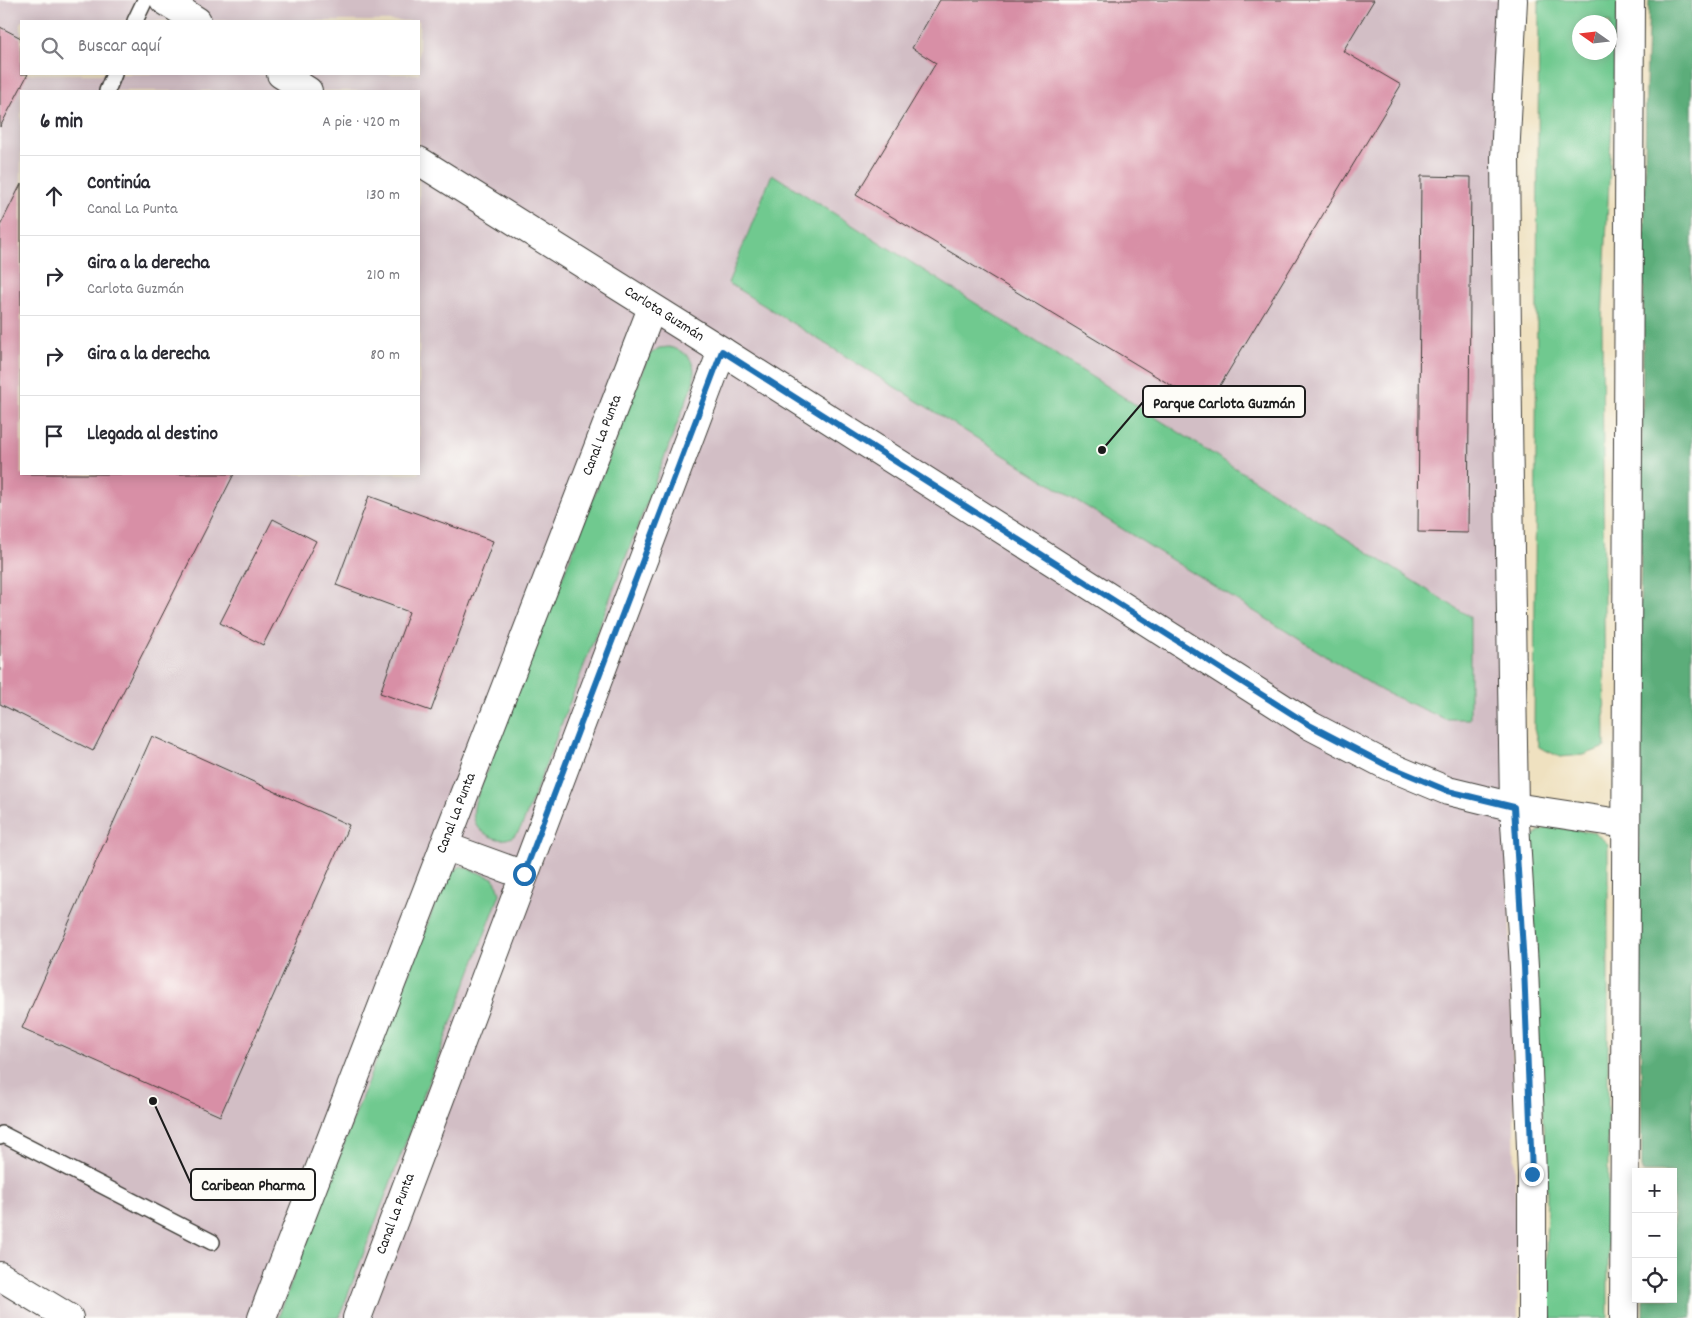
<!DOCTYPE html>
<html lang="es">
<head>
<meta charset="utf-8">
<style>
  :root { --surface:#fff; --page:#f2f2f3; --text:#2b2b33; --muted:#7c7c81; --line:#e1e1e2 }
  body { margin:0; font-family:Dekko,sans-serif; background:var(--page); color:var(--text) }
  .controls { position:absolute; right:15px; bottom:15px; display:grid; overflow:hidden; border-radius:0px; box-shadow:0 2px 12px #0003 }
  .controls button { width:45px; height:45px; display:grid; place-items:center; padding:0; border:0; border-bottom:1px solid var(--line); background:var(--surface); color:var(--text); font:25px sans-serif }
  .compass { position:absolute; left:1572px; top:15px; width:45px; height:45px; border-radius:50%; background:var(--surface); box-shadow:0 2px 12px #0003; rotate:284deg }
  .stop { position:absolute; width:15px; height:15px; margin:-11px; border:4px solid #1f6fb2; border-radius:50%; background:#fff }
  .stop.end { background:#1f6fb2; border-color:#fff; box-shadow:0 1px 5px #0008 }
  .list { margin:0; padding:0; list-style:none }
  h2 { display:flex; justify-content:space-between; align-items:center; height:65px; margin:0; padding:0 20px; font-size:21px }
  h2 small { font-size:16px; font-weight:400; color:var(--muted) }
  .list li { display:grid; grid-template-columns:32px 1fr auto; gap:15px; align-items:center; box-sizing:border-box; height:80px; padding:0 20px; border-top:1px solid var(--line) }
  .list b { display:block; font-size:19px; white-space:nowrap }
  .list p { margin:0; font-size:16px; white-space:nowrap; color:var(--muted) }
  .list em { font-size:16px; font-style:normal; color:var(--muted) }
  .icon { flex:none; width:28px; height:28px; fill:none; stroke:currentColor; stroke-width:2; stroke-linecap:round; stroke-linejoin:round }
  .map { position:relative; flex:none; width:1692px; height:1318px; overflow:hidden }
  .search { position:absolute; background:var(--surface); box-shadow:0 2px 12px #0003; left:20px; top:20px; width:400px; height:55px; display:flex; align-items:center; gap:12px; box-sizing:border-box; padding:0 18px; border-radius:0px; color:var(--muted); font-size:19px }
  .panel { position:absolute; background:var(--surface); box-shadow:0 2px 12px #0003; left:20px; top:90px; width:400px; height:385px; border-radius:0px }
  .map>svg:first-child { display:block }
  .industrial { fill:#d2bec5; fill-rule:evenodd }
  .green { fill:#6fc98f; stroke:#467256; fill-rule:evenodd }
  .forest { fill:#5bad7a; stroke:#3c644b }
  .building { fill:#d88fa6 }
  .lines { fill:none; stroke-linecap:round; stroke-linejoin:round }
  .service-casing { stroke:#3c3a35; stroke-width:18 }
  .minor-casing { stroke:#3c3a35; stroke-width:30 }
  .service { stroke:#fff; stroke-width:15 }
  .minor { stroke:#fff; stroke-width:28 }
  .route { stroke:#1f6fb2; stroke-width:6 }
  .labels { text-anchor:middle; dominant-baseline:central; stroke-width:4.5; stroke-linejoin:round; paint-order:stroke }
  .street-label { font-size:15px; fill:#1c1c1c; stroke:#fdfcf7 }
  .leader { fill:none; stroke:#1c1c1c; stroke-width:2 }
  .callout-dot { fill:#1c1c1c; stroke:#fdfcf7; stroke-width:2 }
  .callout { fill:#fdfcf7; stroke:#1c1c1c; stroke-width:2 }
  .callout-label { font-size:16px; text-anchor:middle; font-weight:bold; fill:#1c1c1c }
</style>
</head>
<body>
<div class="map">
<svg width="1692" height="1318" viewBox="0 0 1692 1318">
  <rect width="100%" height="100%" fill="#fdfcf7"/>
  <filter id="ink" filterUnits="userSpaceOnUse"><feTurbulence type="fractalNoise" baseFrequency=".02" numOctaves="2"/><feDisplacementMap in="SourceGraphic" scale="10" xChannelSelector="R" yChannelSelector="G"/><feConvolveMatrix kernelMatrix="1 2 1 2 8 2 1 2 1" color-interpolation-filters="sRGB"/></filter>
  <filter id="wash" filterUnits="userSpaceOnUse"><feTurbulence type="fractalNoise" baseFrequency=".0096" numOctaves="4" result="noise"/><feDisplacementMap in="SourceGraphic" scale="20" xChannelSelector="R" yChannelSelector="G"/><feGaussianBlur stdDeviation="1.12" result="paint"/><feColorMatrix in="noise" values="0 0 0 0 0 0 0 0 0 0 0 0 0 0 0 0 0 1.4 0 .05"/><feComposite in="paint" operator="in"/></filter>
  <g filter="url(#wash)">
    <rect width="100%" height="100%" fill="#efe1c0"/>
    <!-- industrial -->
    <path class="industrial" d="M0,0H1508L1497,299L1518,1318H0ZM21,21H419V74H21ZM21,91H419V474H21Z"/>
    <!-- green -->
    <path class="green" d="M1539,0H1618L1602,322L1605,747L1584,755L1560,757L1539,747L1534,729ZM1580,22H1610V52H1580Z
      M772,174L1470,617V719H1445L1382,691L728,283Z
      M669,347C690,352 697,363 693,383L524,821C521,827 518,834 512,837C499,844 480,834 475,822C472,815 474,809 475,802L649,355L659,348Z
      M1549,826L1596,833L1608,844V1318H1545L1547,1191L1527,856L1531,837Z
      M461,866L493,878L498,886L500,894L339,1318H278L445,878L452,872Z"/>
    <!-- forest -->
    <path class="forest" d="M1649,0H1692V1318H1643V1299H1673V1172H1642L1638,791L1646,85Z"/>
    <g id="blocks">
      <!-- building -->
      <path class="building" d="M940,0H1374L1343,51L1401,85L1207,407L856,195L936,63L912,48Z
        M0,27L21,38V74H28L0,127Z
        M1421,176L1471,177L1468,533L1418,532Z
        M21,184V474H234L93,751L0,704V226Z
        M369,496L493,541L431,711L380,693L409,612L336,585Z
        M273,519L316,541L263,645L220,623Z
        M152,736L349,825L220,1116L22,1028Z"/>
    </g>
  </g>
  <g filter="url(#ink)">
    <use href="#blocks" fill-opacity="0" stroke="#3c3a35" stroke-width="1"/>
    <g class="lines">
      <defs>
        <path id="service" d="M135,21L145,0
          M107,91L114,74
          M0,1137L2,1134L212,1242"/>
        <g id="minor">
          <path d="M164,0L197,21"/>
          <path d="M1513,0L1505,158L1508,421L1514,807L1524,967L1532,1174V1318"/>
          <path d="M281,74L308,91"/>
          <path id="s1" d="M419,161L722,351L1311,726L1386,765L1448,791L1514,807L1626,824"/>
          <path d="M444,846L524,875"/>
          <path d="M0,1276L69,1318"/>
          <path id="s2" d="M262,1318L652,308"/>
          <path id="s3" d="M357,1318L722,351"/>
          <path d="M1624,1318L1630,0"/>
        </g>
      </defs>
      <!-- service casing -->
      <use href="#service" class="service-casing"/>
      <!-- minor casing -->
      <use href="#minor" class="minor-casing"/>
      <!-- service -->
      <use href="#service" class="service"/>
      <!-- minor -->
      <use href="#minor" class="minor"/>
    </g>
  </g>
  <g class="lines" filter="url(#ink)">
    <!-- route -->
    <path class="route" d="M524,874L722,351L1311,726L1386,765L1448,791L1514,807L1524,966L1532,1174"/>
  </g>
  <g class="labels">
    <!-- street labels -->
    <g class="street-label">
      <text stroke="none"><textPath href="#s1" startOffset="289">Carlota Guzmán</textPath></text>
      <text stroke="none"><textPath href="#s2" startOffset="946">Canal La Punta</textPath></text>
      <text stroke="none"><textPath href="#s2" startOffset="541">Canal La Punta</textPath></text>
      <text stroke="none"><textPath href="#s3" startOffset="111">Canal La Punta</textPath></text>
    </g>
  </g>
  <!-- callouts -->
  <path class="leader" d="M1102 450L1143 402M153 1101L191 1184"/>
  <g class="callout-dot">
    <circle cx="1102" cy="450" r="5"/>
    <circle cx="153" cy="1101" r="5"/>
  </g>
  <g class="callout">
    <rect x="1143" y="386" width="162" height="31" rx="5"/>
    <rect x="191" y="1169" width="124" height="31" rx="5"/>
  </g>
  <g class="callout-label">
    <text x="1224" y="408">Parque Carlota Guzmán</text>
    <text x="253" y="1190">Caribean Pharma</text>
  </g>
</svg>
<div class="controls">
<button>+</button>
<button>−</button>
<button><svg class="icon" aria-label="locate" viewBox="0 0 24 24"><circle cx="12" cy="12" r="6"/><path d="M12 2v4M12 18v4M2 12h4M18 12h4"/></svg></button>
</div>
<svg class="compass" viewBox="-18 -18 36 36"><path d="M0-13l5 13h-10z" fill="#e53935"/><path d="M0 13l5-13h-10z" fill="#7c7c81"/></svg>
<div class="stop" style="left:524px;top:874px"></div>
<div class="stop end" style="left:1532px;top:1174px"></div>
<div class="search"><svg class="icon" aria-label="search" viewBox="0 0 24 24"><circle cx="10" cy="10" r="6"/><path d="M15 15l6 6"/></svg>Buscar aquí</div>
<section class="panel">
<h2>6 min<small>A pie · 420 m</small></h2>
<ul class="list">
<li><svg class="icon" aria-label="ahead" viewBox="0 0 24 24"><path d="M12 20V5M6 11l6-6 6 6"/></svg><div><b>Continúa</b><p>Canal La Punta</p></div><em>130 m</em></li>
<li><svg class="icon" aria-label="right" viewBox="0 0 24 24"><path d="M7 20v-9h11M14 6l5 5-5 5"/></svg><div><b>Gira a la derecha</b><p>Carlota Guzmán</p></div><em>210 m</em></li>
<li><svg class="icon" aria-label="right" viewBox="0 0 24 24"><path d="M7 20v-9h11M14 6l5 5-5 5"/></svg><div><b>Gira a la derecha</b></div><em>80 m</em></li>
<li><svg class="icon" aria-label="arrive" viewBox="0 0 24 24"><path d="M6 21V4h12l-3 4 3 4H6"/></svg><div><b>Llegada al destino</b></div></li>
</ul>
</section>
</div>
</body>
</html>
